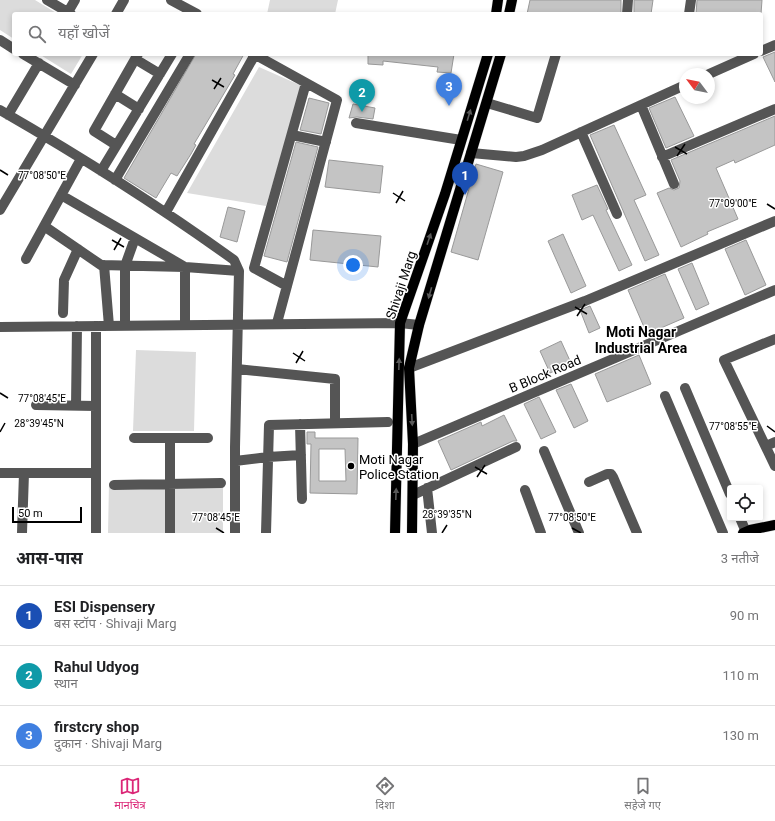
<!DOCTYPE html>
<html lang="hi">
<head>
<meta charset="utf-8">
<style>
  :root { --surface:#fff; --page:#f6f6f6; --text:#202124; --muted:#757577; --line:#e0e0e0; --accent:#db2777 }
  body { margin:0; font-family:Roboto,"Noto Sans Devanagari",sans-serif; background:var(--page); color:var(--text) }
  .controls { position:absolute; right:12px; bottom:12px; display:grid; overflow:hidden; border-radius:4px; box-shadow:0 2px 6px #0003 }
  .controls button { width:36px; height:36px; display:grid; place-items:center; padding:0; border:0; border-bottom:1px solid var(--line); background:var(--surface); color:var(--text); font:20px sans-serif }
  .compass { position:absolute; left:679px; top:68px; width:36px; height:36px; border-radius:50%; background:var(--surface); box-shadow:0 2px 6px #0003; rotate:302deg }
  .scale { position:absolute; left:12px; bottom:10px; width:70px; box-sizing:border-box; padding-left:4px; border:2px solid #000; border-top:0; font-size:11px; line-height:14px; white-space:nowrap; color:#000; -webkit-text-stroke:3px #fff; paint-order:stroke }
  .you { position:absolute; left:353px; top:265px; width:14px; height:14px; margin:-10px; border:3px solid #fff; border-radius:50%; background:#1a73e8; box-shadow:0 0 0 6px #1a73e833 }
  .badge { display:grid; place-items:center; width:26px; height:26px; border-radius:50%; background:var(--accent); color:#fff; font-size:13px; font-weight:700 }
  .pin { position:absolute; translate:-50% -33px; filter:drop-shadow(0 1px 2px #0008) }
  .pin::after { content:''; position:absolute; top:21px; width:14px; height:12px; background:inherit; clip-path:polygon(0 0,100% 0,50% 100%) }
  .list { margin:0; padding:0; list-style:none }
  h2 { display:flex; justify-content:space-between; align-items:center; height:52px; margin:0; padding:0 16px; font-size:17px }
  h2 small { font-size:13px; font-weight:400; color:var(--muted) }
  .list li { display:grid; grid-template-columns:26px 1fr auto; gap:12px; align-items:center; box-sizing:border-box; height:60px; padding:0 16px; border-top:1px solid var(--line) }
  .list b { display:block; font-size:15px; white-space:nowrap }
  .list p { margin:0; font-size:13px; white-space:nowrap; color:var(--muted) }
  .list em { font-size:13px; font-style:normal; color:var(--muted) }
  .icon { flex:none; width:22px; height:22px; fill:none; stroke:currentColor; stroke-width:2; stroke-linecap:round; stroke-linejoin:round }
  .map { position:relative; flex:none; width:775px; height:533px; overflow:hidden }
  .search { position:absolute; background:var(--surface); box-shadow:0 2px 6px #0003; left:12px; right:12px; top:12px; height:44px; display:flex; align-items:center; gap:10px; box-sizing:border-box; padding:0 14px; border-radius:4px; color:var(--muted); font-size:15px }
  .sheet { height:232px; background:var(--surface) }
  nav { display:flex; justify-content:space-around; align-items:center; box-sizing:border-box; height:56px; border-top:1px solid var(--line); background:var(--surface); font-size:11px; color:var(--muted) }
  nav a { display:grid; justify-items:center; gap:2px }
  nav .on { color:var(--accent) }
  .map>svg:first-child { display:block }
  .green { fill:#dcdcdc }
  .building { fill:#c4c4c4; stroke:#999; fill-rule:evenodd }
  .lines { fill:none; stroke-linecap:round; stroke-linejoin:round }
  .major-casing { stroke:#dbdbdb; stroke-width:11 }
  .minor { stroke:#555; stroke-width:10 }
  .major { stroke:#000; stroke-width:10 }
  .oneway { fill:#595959 }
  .ticks { fill:none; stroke:#000; stroke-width:1.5 }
  .poi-dot { fill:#000; stroke:#fff; stroke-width:1.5 }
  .labels { text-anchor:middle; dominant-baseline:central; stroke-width:3; stroke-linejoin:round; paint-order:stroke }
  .street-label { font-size:13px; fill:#000; stroke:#fff }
  .poi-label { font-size:13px; fill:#000; stroke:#fff; text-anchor:start }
  .neighbourhood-label { font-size:14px; font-weight:bold; fill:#000; stroke:#fff }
  .ticks-label { font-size:10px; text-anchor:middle; fill:#000; stroke:#fff; stroke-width:3; stroke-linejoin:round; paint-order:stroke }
</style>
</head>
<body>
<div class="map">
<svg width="775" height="533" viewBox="0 0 775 533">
  <rect width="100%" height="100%" fill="#fff"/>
  <!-- green -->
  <path class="green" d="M0,0H35L58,14H14V39L0,30Z
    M270,0H338L335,14H267Z
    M39,54H83L71,74Z
    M259,67L302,86L266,206L187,193Z
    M136,350L196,352L194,431H133Z
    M223,480V533H108L109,483Z"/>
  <!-- building -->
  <path class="building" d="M530,0H621V14H527Z
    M634,0H653L651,14H634Z
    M697,0H762L761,14H696Z
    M775,52V82L763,57Z
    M196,54H244L233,74L235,75L194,144L196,145L191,154L177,176L171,173L156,198L124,178Z
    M368,54H454L451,73L437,72L438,67L383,61V65L368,64Z
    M675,97L694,136L666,148L649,108Z
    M309,98L329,103L321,134L300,130Z
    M353,104L375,108L373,119L357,117L349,118Z
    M775,116V145L735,163L734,160L716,168L738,219L707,232L708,234L681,247L657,193L669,188L674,190L679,188L680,181L671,160Z
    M614,125L646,195L634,200L659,255L645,261L590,135Z
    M296,142L318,147L287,262L264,256Z
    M329,160L383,166L380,193L325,187Z
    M476,164L503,172L478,260L451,252Z
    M597,185L608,209L606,210L632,265L619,271L593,215L582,220L572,195Z
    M228,207L245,211L237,242L220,237Z
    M313,230L381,236L378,267L310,260Z
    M563,234L586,286L571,293L548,241Z
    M746,240L766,285L745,295L725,249Z
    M692,263L709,304L696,310L678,269Z
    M665,274L684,318L647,334L628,290Z
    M590,306L600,328L589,333L580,310Z
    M561,341L571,363L550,373L540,351Z
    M639,355L651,384L607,402L595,374Z
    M571,384L588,421L574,428L556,390Z
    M539,397L556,432L541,439L524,404Z
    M504,415L517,441H513L451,470L438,441L481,422L482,426Z
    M307,432H315V438H358L357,494L310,493L311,444H307ZM319,449H345L346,481H319Z"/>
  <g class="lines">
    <defs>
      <path id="major" d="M496,14L498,0
        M509,14L512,0
        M395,533L400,323L445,194L488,54
        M412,533L413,444L409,368L419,325L501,54
        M743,533L750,530L775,525"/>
    </defs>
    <!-- major casing -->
    <use href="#major" class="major-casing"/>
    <!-- minor -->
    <path class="minor" d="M47,0L71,14
      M171,0L197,14
      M68,12L75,0
      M116,14L124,0
      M627,14L628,0
      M689,14L691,0
      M0,40L14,49
      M761,51L775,45
      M23,54L75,85
      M254,54L337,100L277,323
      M135,59L160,74
      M709,74L754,54
      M115,94L139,109
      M487,103L537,118L556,54
      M641,105L674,184
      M0,110C80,156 159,206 234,260L239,271L235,447V533
      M8,115L39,63
      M356,123L461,140
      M581,132L617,214
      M292,135L326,142
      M116,145L94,131L138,54
      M471,153L516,157L524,156L542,150L685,85
      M662,157L775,109
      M101,171L172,54
      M115,180L190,54
      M61,195L185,267L239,271
      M0,210L93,54
      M166,212L253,58V54
      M44,226L101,265L185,267V324
      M26,259L81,159
      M104,265L109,326
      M287,286L254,268L306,83
      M63,313L64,280L78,249
      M125,325V266L135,238
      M0,327L400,323L419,325
      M775,339L724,360L775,466
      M409,368L585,301L775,221
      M237,369L335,379V423
      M685,388L730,494
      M665,396L723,533
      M36,405L96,406
      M76,406L77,326
      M300,424L302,499
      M134,438H208
      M413,444L775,290
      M766,446L775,442
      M544,451L579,533
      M235,461L268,457L301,455
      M0,473H96
      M589,482L607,474H611L613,477L637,533
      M114,485L221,483
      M427,488L432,533
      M525,490L541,533
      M413,495L516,447
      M740,518L746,532
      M22,533L24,473
      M96,533V326
      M170,533V438
      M266,533L269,425L388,422"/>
    <!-- major -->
    <use href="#major" class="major"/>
  </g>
  <!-- one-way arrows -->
  <defs><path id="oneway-solid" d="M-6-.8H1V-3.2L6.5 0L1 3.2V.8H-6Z"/></defs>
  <g class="oneway">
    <use href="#oneway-solid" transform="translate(469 115) rotate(-73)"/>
    <use href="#oneway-solid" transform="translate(429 239) rotate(-71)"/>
    <use href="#oneway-solid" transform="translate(430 293) rotate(106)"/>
    <use href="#oneway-solid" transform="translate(399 364) rotate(-88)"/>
    <use href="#oneway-solid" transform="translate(412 420) rotate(87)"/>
    <use href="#oneway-solid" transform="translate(396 494) rotate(-88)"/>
  </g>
  <!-- ticks -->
  <path class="ticks" d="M212,80L224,87M214,89L221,78M675,147L687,154M677,156L685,144M0,170L8,175M393,193L405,201M396,203L403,191M767,204L775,209M112,240L124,247M114,250L121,238M575,307L587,314M577,316L585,304M293,353L305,361M296,363L303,351M0,393L8,398M767,426L775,432M0,432L5,423M475,467L487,474M477,477L485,465M216,528L224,533M572,528L581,533M442,533L447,525"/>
  <!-- markers -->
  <circle class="poi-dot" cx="351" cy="466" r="4"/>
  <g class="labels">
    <!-- street labels -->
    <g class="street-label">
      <text transform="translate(401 285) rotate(-72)">Shivaji Marg</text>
      <text transform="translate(545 374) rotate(-23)">B Block Road</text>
    </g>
    <!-- poi labels -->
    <g class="poi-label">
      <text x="359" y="459">Moti Nagar<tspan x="359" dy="15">Police Station</tspan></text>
    </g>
    <!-- neighbourhood labels -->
    <g class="neighbourhood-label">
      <text x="641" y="332">Moti Nagar<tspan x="641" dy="16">Industrial Area</tspan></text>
    </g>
  </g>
  <g class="ticks-label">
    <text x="42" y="179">77°08'50"E</text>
    <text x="733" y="207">77°09'00"E</text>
    <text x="42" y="402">77°08'45"E</text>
    <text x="39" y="427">28°39'45"N</text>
    <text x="733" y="430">77°08'55"E</text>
    <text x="447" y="518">28°39'35"N</text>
    <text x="216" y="521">77°08'45"E</text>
    <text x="572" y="521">77°08'50"E</text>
  </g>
</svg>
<div class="controls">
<button><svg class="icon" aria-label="locate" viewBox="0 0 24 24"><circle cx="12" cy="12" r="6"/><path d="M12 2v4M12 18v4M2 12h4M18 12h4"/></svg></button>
</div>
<svg class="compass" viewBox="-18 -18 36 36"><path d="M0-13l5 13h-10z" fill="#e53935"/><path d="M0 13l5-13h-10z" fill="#757577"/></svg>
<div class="scale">50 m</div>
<div class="you"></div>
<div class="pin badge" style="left:465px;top:195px;background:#1a4fb4">1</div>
<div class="pin badge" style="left:362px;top:112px;background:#0f9aa8">2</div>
<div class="pin badge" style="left:449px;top:106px;background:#3f7fe0">3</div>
<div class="search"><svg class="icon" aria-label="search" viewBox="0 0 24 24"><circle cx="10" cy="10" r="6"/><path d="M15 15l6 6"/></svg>यहाँ खोजें</div>
</div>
<section class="sheet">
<h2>आस-पास<small>3 नतीजे</small></h2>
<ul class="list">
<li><span class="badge" style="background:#1a4fb4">1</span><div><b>ESI Dispensery</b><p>बस स्टॉप · Shivaji Marg</p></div><em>90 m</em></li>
<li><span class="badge" style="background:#0f9aa8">2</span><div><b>Rahul Udyog</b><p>स्थान</p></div><em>110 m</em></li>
<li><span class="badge" style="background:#3f7fe0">3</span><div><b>firstcry shop</b><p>दुकान · Shivaji Marg</p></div><em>130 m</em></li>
</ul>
</section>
<nav>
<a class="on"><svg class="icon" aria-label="map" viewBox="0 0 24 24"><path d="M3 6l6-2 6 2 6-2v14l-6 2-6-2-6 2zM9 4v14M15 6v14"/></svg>मानचित्र</a>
<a><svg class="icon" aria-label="directions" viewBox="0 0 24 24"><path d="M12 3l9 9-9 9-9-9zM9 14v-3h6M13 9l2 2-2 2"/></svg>दिशा</a>
<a><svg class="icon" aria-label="saved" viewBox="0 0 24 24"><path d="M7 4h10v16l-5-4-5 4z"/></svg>सहेजे गए</a>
</nav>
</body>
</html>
